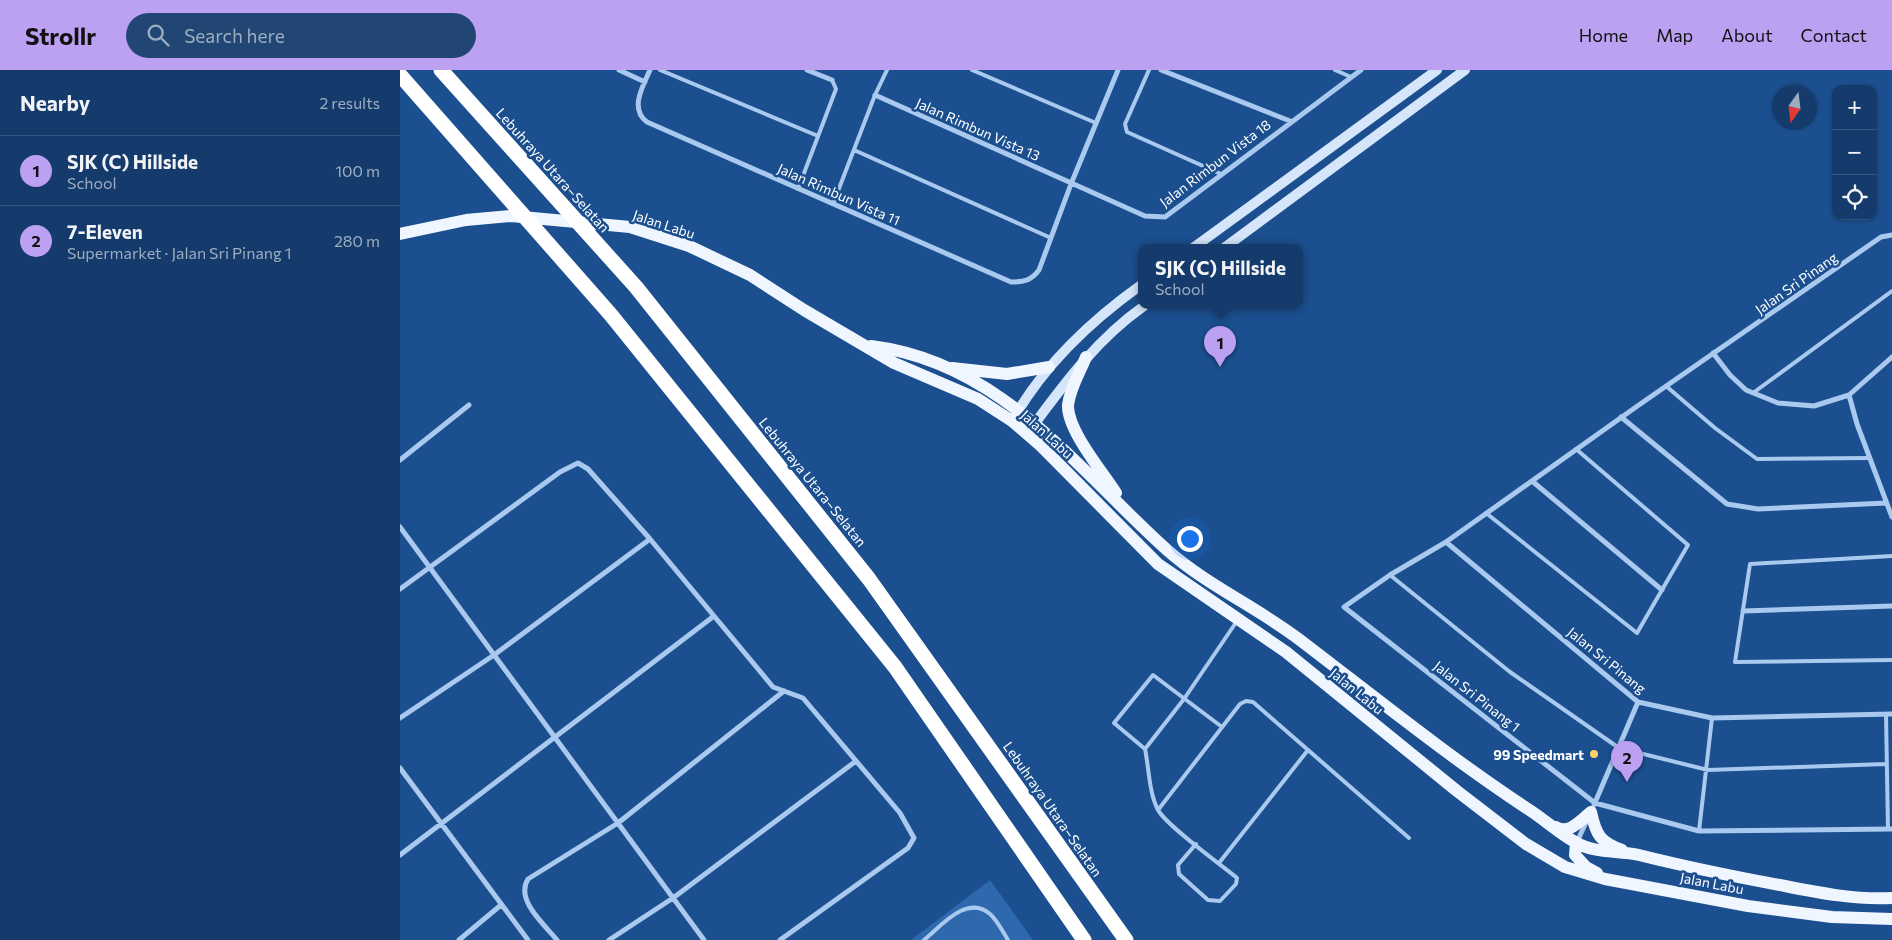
<!DOCTYPE html>
<html lang="en">
<head>
<meta charset="utf-8">
<style>
  :root { --surface:#143b6b; --page:#214673; --text:#f1f3f6; --muted:#9dadc1; --line:#33557e; --accent:#bca0f2 }
  body { margin:0; font-family:Commissioner,sans-serif; background:var(--page); color:var(--text) }
  .controls { position:absolute; right:15px; top:15px; display:grid; overflow:hidden; border-radius:10px; box-shadow:0 1px 4px #0004 }
  .controls button { width:45px; height:45px; display:grid; place-items:center; padding:0; border:0; border-bottom:1px solid var(--line); background:var(--surface); color:var(--text); font:25px sans-serif }
  .compass { position:absolute; left:1372px; top:15px; width:45px; height:45px; border-radius:50%; background:var(--surface); box-shadow:0 1px 4px #0004; rotate:194deg }
  .you { position:absolute; left:789px; top:468px; width:18px; height:18px; margin:-12px; border:4px solid #fff; border-radius:50%; background:#1a73e8; box-shadow:0 0 0 8px #1a73e833 }
  .badge { display:grid; place-items:center; width:32px; height:32px; border-radius:50%; background:var(--accent); color:#111; font-size:16px; font-weight:700 }
  .pin { position:absolute; translate:-50% -41px; filter:drop-shadow(0 1px 2px #0008) }
  .pin::after { content:''; position:absolute; top:26px; width:18px; height:15px; background:inherit; clip-path:polygon(0 0,100% 0,50% 100%) }
  .popup { position:absolute; left:738px; top:174px; width:165px; height:65px; box-sizing:border-box; display:grid; place-content:center; border-radius:10px; background:var(--surface); filter:drop-shadow(0 1px 4px #0005); font-size:16px; white-space:nowrap; color:var(--muted) }
  .popup b { font-size:19px; color:var(--text) }
  .popup::after { content:''; position:absolute; left:50%; top:100%; margin-left:-10px; border:10px solid transparent; border-top-color:var(--surface) }
  .list { margin:0; padding:0; list-style:none }
  h2 { display:flex; justify-content:space-between; align-items:center; height:65px; margin:0; padding:0 20px; font-size:21px }
  h2 small { font-size:16px; font-weight:400; color:var(--muted) }
  .list li { display:grid; grid-template-columns:32px 1fr auto; gap:15px; align-items:center; box-sizing:border-box; height:70px; padding:0 20px; border-top:1px solid var(--line) }
  .list b { display:block; font-size:19px; white-space:nowrap }
  .list p { margin:0; font-size:16px; white-space:nowrap; color:var(--muted) }
  .list em { font-size:16px; font-style:normal; color:var(--muted) }
  .icon { flex:none; width:28px; height:28px; fill:none; stroke:currentColor; stroke-width:2; stroke-linecap:round; stroke-linejoin:round }
  .map { position:relative; flex:none; width:1492px; height:870px; overflow:hidden }
  header { display:flex; align-items:center; gap:30px; box-sizing:border-box; height:70px; padding:0 25px; background:var(--accent); color:#111 }
  header strong { font-size:24px }
  nav { display:flex; gap:28px; margin-inline-start:auto; font-size:18px }
  .search { width:350px; height:45px; background:var(--page); display:flex; align-items:center; gap:12px; box-sizing:border-box; padding:0 18px; border-radius:28px; color:var(--muted); font-size:19px }
  main { display:flex }
  aside { flex:1; background:var(--surface) }
  .map>svg:first-child { display:block }
  .green { fill:#2e69ad }
  .lines { fill:none; stroke-linecap:round; stroke-linejoin:round }
  .lane { stroke:#a9c9ee; stroke-width:4 }
  .street { stroke:#a9c9ee; stroke-width:5 }
  .secondary { stroke:#d6e6fa; stroke-width:10 }
  .primary { stroke:#f0f6ff; stroke-width:12 }
  .highway { stroke:#fff; stroke-width:15 }
  .poi-dot { fill:#ffd166; stroke:#1b4f8f; stroke-width:2 }
  .labels { text-anchor:middle; dominant-baseline:central; stroke-width:5; stroke-linejoin:round; paint-order:stroke }
  .street-label { font-size:14px; fill:#fff; stroke:#1b4f8f }
  .poi-label { font-size:14px; font-weight:bold; fill:#fff; stroke:#1b4f8f; text-anchor:end }
</style>
</head>
<body>
<header>
<strong>Strollr</strong>
<div class="search"><svg class="icon" aria-label="search" viewBox="0 0 24 24"><circle cx="10" cy="10" r="6"/><path d="M15 15l6 6"/></svg>Search here</div>
<nav><a>Home</a><a>Map</a><a>About</a><a>Contact</a></nav>
</header>
<main>
<aside>
<h2>Nearby<small>2 results</small></h2>
<ul class="list">
<li><span class="badge">1</span><div><b>SJK (C) Hillside</b><p>School</p></div><em>100 m</em></li>
<li><span class="badge">2</span><div><b>7-Eleven</b><p>Supermarket · Jalan Sri Pinang 1</p></div><em>280 m</em></li>
</ul>
</aside>
<div class="map">
<svg width="1492" height="870" viewBox="0 0 1492 870">
  <rect width="100%" height="100%" fill="#1b4f8f"/>
  <!-- green -->
  <path class="green" d="M590,810L633,870H511Z"/>
  <g class="lines">
    <!-- lane -->
    <path class="lane" d="M260,0L418,66
      M572,0L696,53
      M749,0L725,54L727,62L821,104
      M935,0L951,7
      M454,80L651,168
      M398,119L436,19L432,10
      M433,134L475,25L487,0
      M1266,316L1315,358L1357,389L1470,388
      M1353,323L1492,221
      M1086,443L1237,563L1288,475L1176,379
      M1492,486L1350,494L1335,592L1492,590
      M990,505L1110,602L1219,678L1308,700L1486,694
      M1486,644L1488,759
      M745,679L714,653L753,605L822,657
      M758,740L840,634L846,631L853,632L1009,768
      M1299,761L1312,648
      M796,774L778,795L779,804L808,830L820,831L836,814L837,808C820,794 767,756 758,740C749,723 749,698 745,679L784,629L837,551
      M819,793L908,680
      M524,870C541,856 567,824 590,844C597,850 603,862 608,870"/>
    <!-- street -->
    <path class="street" d="M219,0L245,12
      M250,0C243,16 229,39 247,52L611,212C623,212 631,211 639,200L671,114L718,0
      M407,0L432,10
      M761,0L890,51
      M475,25L745,146L765,147L961,0
      M1492,165L1481,167L1236,337L1046,472L1238,632L1312,648L1492,644
      M1313,283L1330,305L1346,320L1378,333L1414,336L1449,325L1457,354L1492,447
      M1449,325L1492,287
      M1221,347L1327,434L1358,439L1486,433
      M0,390L69,335
      M1132,411L1262,520
      M0,457L304,870
      M1046,472L990,505L944,537L1195,733L1299,761L1492,759
      M0,519L160,402L178,393L188,399L250,469L373,617L403,628L500,743L514,768L508,778L380,870
      M1343,541L1492,536
      M0,648L94,585L250,469
      M0,698L128,870
      M1194,735L1238,632
      M1177,772L1187,750
      M0,785L314,546
      M59,870L101,835
      M157,870C144,854 115,830 128,809L218,753L384,621
      M209,870L273,828L456,691"/>
    <!-- secondary -->
    <path class="secondary" d="M793,178L1037,0
      M824,178L1065,0
      M615,346C646,293 692,250 741,215
      M630,360C664,314 697,269 744,236"/>
    <!-- primary -->
    <path class="primary" d="M0,164L66,150L111,146L230,157L289,176L350,205L404,240L494,293L578,329L612,351L641,376L758,494L886,582L1057,721L1126,774L1165,797L1205,809L1348,836L1432,847L1492,849
      M471,276C601,292 676,398 766,479C806,515 857,537 900,570C976,628 1050,688 1131,741C1146,751 1159,763 1175,772C1195,784 1217,780 1239,785C1287,797 1336,807 1385,816C1420,823 1456,830 1492,828
      M686,287C680,302 670,318 668,335C667,360 702,401 716,423
      M552,298L607,304L649,297
      M1156,757C1169,765 1181,750 1191,742C1196,765 1200,772 1222,780
      M1176,773L1175,785L1186,797L1197,803"/>
    <!-- highway -->
    <path class="highway" d="M41,0L236,217L469,509L726,870
      M0,5L211,245L495,597L684,870"/>
  </g>
  <!-- markers -->
  <circle class="poi-dot" cx="1194" cy="684" r="5"/>
  <g class="labels">
    <!-- street labels -->
    <g class="street-label">
      <text transform="translate(578 59) rotate(24)">Jalan Rimbun Vista 13</text>
      <text transform="translate(815 93) rotate(-37)">Jalan Rimbun Vista 18</text>
      <text transform="translate(153 100) rotate(48)">Lebuhraya Utara–Selatan</text>
      <text transform="translate(439 124) rotate(24)">Jalan Rimbun Vista 11</text>
      <text transform="translate(264 154) rotate(18)">Jalan Labu</text>
      <text transform="translate(1396 213) rotate(-35)">Jalan Sri Pinang</text>
      <text transform="translate(647 364) rotate(42)">Jalan Labu</text>
      <text transform="translate(413 412) rotate(51)">Lebuhraya Utara–Selatan</text>
      <text transform="translate(1207 590) rotate(39)">Jalan Sri Pinang</text>
      <text transform="translate(957 621) rotate(39)">Jalan Labu</text>
      <text transform="translate(1077 626) rotate(38)">Jalan Sri Pinang 1</text>
      <text transform="translate(653 739) rotate(55)">Lebuhraya Utara–Selatan</text>
      <text transform="translate(1312 813) rotate(11)">Jalan Labu</text>
    </g>
    <!-- poi labels -->
    <g class="poi-label">
      <text x="1184" y="684">99 Speedmart</text>
    </g>
  </g>
</svg>
<div class="controls">
<button>+</button>
<button>−</button>
<button><svg class="icon" aria-label="locate" viewBox="0 0 24 24"><circle cx="12" cy="12" r="6"/><path d="M12 2v4M12 18v4M2 12h4M18 12h4"/></svg></button>
</div>
<svg class="compass" viewBox="-18 -18 36 36"><path d="M0-13l5 13h-10z" fill="#e53935"/><path d="M0 13l5-13h-10z" fill="#9dadc1"/></svg>
<div class="you"></div>
<div class="pin badge" style="left:820px;top:297px">1</div>
<div class="popup"><b>SJK (C) Hillside</b>School</div>
<div class="pin badge" style="left:1227px;top:712px">2</div>
</div>
</main>
</body>
</html>
